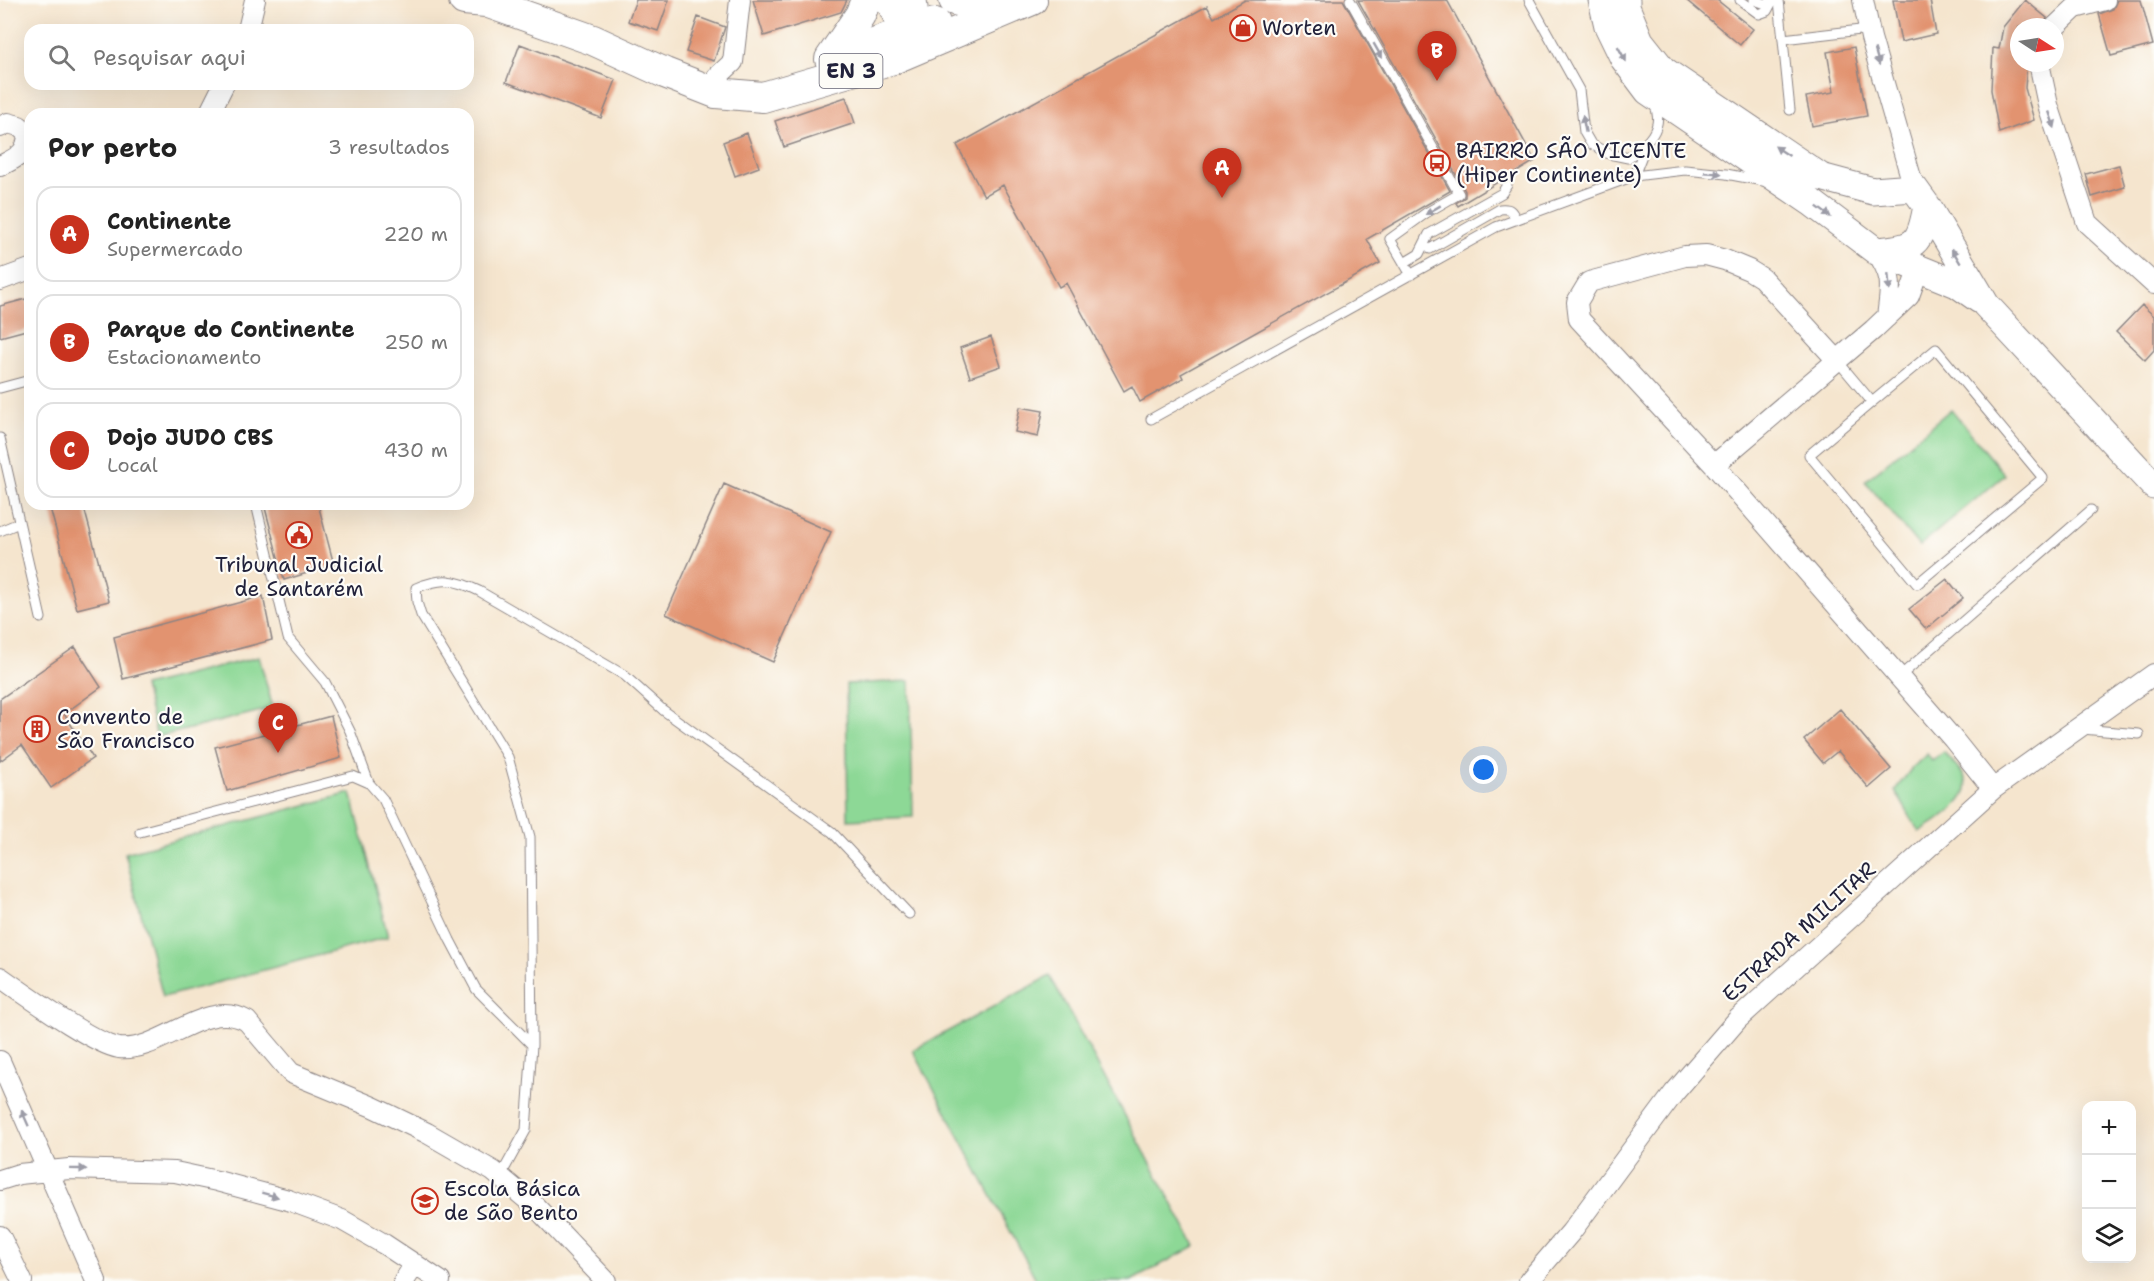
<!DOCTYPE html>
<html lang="pt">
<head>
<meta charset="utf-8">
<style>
  :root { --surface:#fff; --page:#f2f2f2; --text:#222; --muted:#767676; --line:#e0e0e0; --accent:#c8321e }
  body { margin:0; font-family:"Shantell Sans",sans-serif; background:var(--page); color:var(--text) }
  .controls { position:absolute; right:18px; bottom:18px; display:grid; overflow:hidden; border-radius:12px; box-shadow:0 6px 24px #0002 }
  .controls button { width:54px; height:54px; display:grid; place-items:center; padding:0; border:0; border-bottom:2px solid var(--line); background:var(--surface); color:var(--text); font:30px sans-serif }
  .compass { position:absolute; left:2010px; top:18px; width:54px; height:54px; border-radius:50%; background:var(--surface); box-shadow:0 6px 24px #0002; rotate:102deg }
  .you { position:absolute; left:1484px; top:770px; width:21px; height:21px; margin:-15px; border:4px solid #fff; border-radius:50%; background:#1a73e8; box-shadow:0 0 0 9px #1a73e833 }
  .badge { display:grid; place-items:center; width:39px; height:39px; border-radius:50%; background:var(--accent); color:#fff; font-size:20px; font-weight:700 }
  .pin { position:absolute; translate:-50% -50px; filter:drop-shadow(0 2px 3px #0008) }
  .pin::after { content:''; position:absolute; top:32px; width:21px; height:18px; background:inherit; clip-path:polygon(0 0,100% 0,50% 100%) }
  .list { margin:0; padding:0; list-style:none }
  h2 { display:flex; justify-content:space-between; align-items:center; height:78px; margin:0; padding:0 24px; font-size:26px }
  h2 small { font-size:20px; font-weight:400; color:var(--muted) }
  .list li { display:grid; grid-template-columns:39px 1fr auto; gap:18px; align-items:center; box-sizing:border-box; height:96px; margin:0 12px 12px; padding:0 12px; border:2px solid var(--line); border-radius:18px }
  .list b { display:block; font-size:22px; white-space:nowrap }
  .list p { margin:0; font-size:20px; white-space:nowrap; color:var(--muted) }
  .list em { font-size:20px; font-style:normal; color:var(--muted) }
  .icon { flex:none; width:33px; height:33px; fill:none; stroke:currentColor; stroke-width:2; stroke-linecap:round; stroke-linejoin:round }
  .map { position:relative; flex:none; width:2154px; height:1281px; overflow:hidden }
  .search { position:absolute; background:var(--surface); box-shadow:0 6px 24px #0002; left:24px; top:24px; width:450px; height:66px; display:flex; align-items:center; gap:15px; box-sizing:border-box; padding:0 21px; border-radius:18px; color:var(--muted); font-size:22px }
  .panel { position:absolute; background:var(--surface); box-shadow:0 6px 24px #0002; left:24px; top:108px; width:450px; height:402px; border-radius:18px }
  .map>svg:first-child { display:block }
  .green { fill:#8dd896; stroke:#587d68; stroke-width:1.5 }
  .building { fill:#e29370 }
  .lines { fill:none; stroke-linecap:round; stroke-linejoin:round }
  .lane-casing { stroke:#8c8484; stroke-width:11 }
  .street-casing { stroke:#8c8484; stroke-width:22 }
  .secondary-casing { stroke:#8c8484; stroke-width:29 }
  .primary-casing { stroke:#8c8484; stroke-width:32 }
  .lane { stroke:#fff; stroke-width:9 }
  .street { stroke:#fff; stroke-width:20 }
  .secondary { stroke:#fff; stroke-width:27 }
  .primary { stroke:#fff; stroke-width:30 }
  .oneway { fill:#9c9ca7 }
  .labels { text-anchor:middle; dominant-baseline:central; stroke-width:4.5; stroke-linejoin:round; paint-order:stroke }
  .shield { fill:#fdfcf7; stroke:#646373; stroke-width:1.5 }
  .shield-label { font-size:20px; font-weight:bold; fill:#22223b }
  .poi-label { font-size:21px; fill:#22223b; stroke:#fdfcf7; text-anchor:start }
  .street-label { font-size:21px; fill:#22223b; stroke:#fdfcf7 }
</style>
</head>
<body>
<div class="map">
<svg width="2154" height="1281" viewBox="0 0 2154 1281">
  <rect width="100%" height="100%" fill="#fdfcf7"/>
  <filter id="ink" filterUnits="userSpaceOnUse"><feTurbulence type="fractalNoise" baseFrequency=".0167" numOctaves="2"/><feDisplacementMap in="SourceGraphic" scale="12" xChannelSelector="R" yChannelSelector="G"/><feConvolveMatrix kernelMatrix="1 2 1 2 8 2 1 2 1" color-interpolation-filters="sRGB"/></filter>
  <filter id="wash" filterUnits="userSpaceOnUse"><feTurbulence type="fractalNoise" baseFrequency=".008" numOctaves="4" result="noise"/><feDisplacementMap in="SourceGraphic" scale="24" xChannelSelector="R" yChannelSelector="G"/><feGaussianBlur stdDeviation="1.35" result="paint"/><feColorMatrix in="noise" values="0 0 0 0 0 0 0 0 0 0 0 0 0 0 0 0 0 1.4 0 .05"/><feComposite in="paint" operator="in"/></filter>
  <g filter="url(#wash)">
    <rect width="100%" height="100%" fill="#f5e5ce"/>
    <!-- green -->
    <path class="green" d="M1951,409L2005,475L1919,546L1865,481Z
      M259,657L273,708L157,737L144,686Z
      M910,681L913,817L848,820L846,684Z
      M1944,752C1950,760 1961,769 1965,778C1975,801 1934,822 1919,832L1895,790L1912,768L1927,754L1932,761Z
      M351,793L388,937L163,997L125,853Z
      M1050,976L1195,1246L1131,1281H1037L913,1050Z"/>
    <g id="blocks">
      <!-- building -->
      <path class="building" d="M636,0H669L658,31L628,21Z
        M753,0H847L841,12L764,36Z
        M1245,0H1343L1450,191L1367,239L1380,263L1181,374L1183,378L1140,402L1132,386L1124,391L1066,283L1059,287L1003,185L984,196L957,145L1207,6L1214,18Z
        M1358,0H1447L1535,161L1510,176L1505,172L1500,173L1497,178L1498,182L1458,206L1456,203L1465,197V191Z
        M1686,0H1717L1753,29L1740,45Z
        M1893,0H1930L1936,34L1901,42Z
        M2025,0L2047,18L2043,27H2019V63H2027L2025,88L2034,120L1999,133L1991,90L1993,48L1999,49L2003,27Z
        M2117,0H2141L2153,45L2111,56L2099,14L2113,9Z
        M698,17L725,27L714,61L686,52Z
        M520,44L616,80L601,118L506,82Z
        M1854,47L1867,116L1812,126L1806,97L1834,92L1827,52Z
        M846,97L855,123L784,147L775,121Z
        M747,133L759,167L735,176L723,142Z
        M2119,165L2125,187L2092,197L2086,174Z
        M26,299L30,312V329L0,337V306Z
        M2142,305L2154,316V350L2145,360L2116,332Z
        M991,337L1001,366L970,377L960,348Z
        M1020,407L1043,411L1038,437L1015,432Z
        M724,484L831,532L773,662L666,614Z
        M49,504H83L109,601L77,609Z
        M264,504H318L334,565L284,580Z
        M1947,579L1963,598L1926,629L1909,609Z
        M263,596L272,640L123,679L114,637Z
        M75,647L101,687L64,714L93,758L51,788L22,745L0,761V699Z
        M1840,709L1891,769L1869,788L1838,751L1823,763L1804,740Z
        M331,716L341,758L227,791L215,747Z"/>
    </g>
  </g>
  <g filter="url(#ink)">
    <use href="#blocks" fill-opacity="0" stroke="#8c8484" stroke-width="1.5"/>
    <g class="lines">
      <defs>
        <path id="lane" d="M1350,0L1459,194L1426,213L1390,239L1411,275
          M1529,0L1579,90L1584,132L1591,144L1609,154L1628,158C1646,145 1666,128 1654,104
          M1740,0L1759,14L1767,11L1773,0
          M1754,0L1766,4L1773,1
          M1779,0L1790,110
          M1783,39L1869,29
          M1634,176L1646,145
          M1430,249L1500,209C1510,208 1512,210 1516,220
          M1404,263L1419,254L1429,234L1502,193L1507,185L1504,179
          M1836,359L1872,402L1809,455L1917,584L2043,478L1936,349L1872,402
          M0,388L30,380
          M1151,419L1496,227L1634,176L1685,170L1726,174L1763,181
          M0,438L41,618
          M256,504L288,638L325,682L350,731L369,783
          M0,531L19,523
          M1899,677L2091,510
          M2082,729L2139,734
          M140,832L353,776L369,783L383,799L450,940L476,989L532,1045
          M500,1177L526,1130L532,1045L530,837L508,757L421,615L417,602L416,588C442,577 454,579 479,591L624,675L663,710L832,832L909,914"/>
        <path id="street" d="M1863,0L1871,38L1914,188
          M2055,27L2075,8L2105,0
          M248,30L255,0
          M2039,63L2048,105L2087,223L2154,284
          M717,77L733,62L740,0
          M209,114L224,84
          M0,127L8,123L19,126L28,134C27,155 17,157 0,166
          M1876,251C1894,278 1891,285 1887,317
          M0,280L30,269
          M1836,359L1762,278L1749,270L1725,260L1706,255L1685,256L1589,282L1577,302L1579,319L1714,465L1953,739L1993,789
          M1714,465L1873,330L1909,296L1919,268
          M0,977C25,994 93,1044 119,1048C161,1053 205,997 247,1021L291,1073L373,1107L427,1133L493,1171L535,1206L606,1281
          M0,1061L96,1281
          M0,1180L19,1174L69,1169L175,1172L217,1181L288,1200L342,1220L384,1244L440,1281
          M0,1236L22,1281
          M404,1281L415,1264
          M1529,1281L1571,1232L1674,1093L1738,1019L1993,789L2154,674"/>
        <path id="secondary" d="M889,0L896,15L912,29
          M1602,0L1608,26L1624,59L1648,91L1811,202L1876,251L1957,284L1980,300
          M1626,0V7L1640,41L1663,70L1821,177L1873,191L1914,188L1927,206L1986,305L2154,486
          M912,29L914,8L913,0
          M1876,251C1916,248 1920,245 1927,206"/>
        <path id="primary" d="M464,0L486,2L593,40L665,73L716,93L763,97L893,59L1032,0
          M954,0L962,2L989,1
          M838,56L912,29L935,23
          M830,59L860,15L866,0"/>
      </defs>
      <!-- lane casing -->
      <use href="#lane" class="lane-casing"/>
      <!-- street casing -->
      <use href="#street" class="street-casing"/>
      <!-- secondary casing -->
      <use href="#secondary" class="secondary-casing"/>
      <!-- primary casing -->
      <use href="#primary" class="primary-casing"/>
      <!-- lane -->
      <use href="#lane" class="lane"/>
      <!-- street -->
      <use href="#street" class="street"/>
      <!-- secondary -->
      <use href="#secondary" class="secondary"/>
      <!-- primary -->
      <use href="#primary" class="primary"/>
    </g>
    <!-- one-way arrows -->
    <defs><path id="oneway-solid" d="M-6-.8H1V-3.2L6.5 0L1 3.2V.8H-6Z" transform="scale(1.5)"/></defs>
    <g class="oneway">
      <use href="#oneway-solid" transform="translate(1378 51) rotate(60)"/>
      <use href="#oneway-solid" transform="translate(1622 54) rotate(61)"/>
      <use href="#oneway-solid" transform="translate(1877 57) rotate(74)"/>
      <use href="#oneway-solid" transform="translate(2052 120) rotate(71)"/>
      <use href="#oneway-solid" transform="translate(1584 124) rotate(-101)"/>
      <use href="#oneway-solid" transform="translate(1782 151) rotate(-146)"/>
      <use href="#oneway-solid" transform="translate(1713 173) rotate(5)"/>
      <use href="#oneway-solid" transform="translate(1433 210) rotate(149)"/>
      <use href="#oneway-solid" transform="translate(1824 212) rotate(37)"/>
      <use href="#oneway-solid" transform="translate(1956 256) rotate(-121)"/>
      <use href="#oneway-solid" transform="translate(1889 282) rotate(85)"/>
      <use href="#oneway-solid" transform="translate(25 1118) rotate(-114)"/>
      <use href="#oneway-solid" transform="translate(78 1169) rotate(1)"/>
      <use href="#oneway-solid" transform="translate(270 1195) rotate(15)"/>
    </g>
  </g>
  <!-- icons -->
  <defs>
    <symbol id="shop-ring" viewBox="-11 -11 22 22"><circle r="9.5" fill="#fdfcf7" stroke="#c8321e" stroke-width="1.5"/><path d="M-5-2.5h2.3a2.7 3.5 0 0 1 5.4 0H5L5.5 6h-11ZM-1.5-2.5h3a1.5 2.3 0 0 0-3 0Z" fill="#c8321e"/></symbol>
    <symbol id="bus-ring" viewBox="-11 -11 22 22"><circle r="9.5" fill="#fdfcf7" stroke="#c8321e" stroke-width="1.5"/><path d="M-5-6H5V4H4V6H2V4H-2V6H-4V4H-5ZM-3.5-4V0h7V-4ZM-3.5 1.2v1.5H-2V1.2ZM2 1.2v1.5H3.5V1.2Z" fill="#c8321e"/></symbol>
    <symbol id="civic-ring" viewBox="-11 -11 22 22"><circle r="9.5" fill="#fdfcf7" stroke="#c8321e" stroke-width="1.5"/><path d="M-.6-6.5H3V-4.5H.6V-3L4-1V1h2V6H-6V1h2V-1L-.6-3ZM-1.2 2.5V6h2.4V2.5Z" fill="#c8321e"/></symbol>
    <symbol id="building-ring" viewBox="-11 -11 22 22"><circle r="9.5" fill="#fdfcf7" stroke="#c8321e" stroke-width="1.5"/><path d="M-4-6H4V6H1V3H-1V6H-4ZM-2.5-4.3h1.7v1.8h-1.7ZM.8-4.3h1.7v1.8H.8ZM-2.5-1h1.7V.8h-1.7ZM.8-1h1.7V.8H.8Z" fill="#c8321e"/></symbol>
    <symbol id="school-ring" viewBox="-11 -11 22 22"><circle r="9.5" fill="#fdfcf7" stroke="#c8321e" stroke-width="1.5"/><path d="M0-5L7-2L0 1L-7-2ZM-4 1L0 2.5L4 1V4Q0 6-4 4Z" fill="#c8321e"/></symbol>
  </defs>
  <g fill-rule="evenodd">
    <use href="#shop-ring" x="1228" y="13" width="30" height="30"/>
    <use href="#bus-ring" x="1422" y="148" width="30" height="30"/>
    <use href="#civic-ring" x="284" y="520" width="30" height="30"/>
    <use href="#building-ring" x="22" y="714" width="30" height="30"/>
    <use href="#school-ring" x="410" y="1186" width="30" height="30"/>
  </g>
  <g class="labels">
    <!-- shield labels -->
    <rect class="shield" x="819.5" y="54" width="63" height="34" rx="4.5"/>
    <g class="shield-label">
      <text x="851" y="71">EN 3</text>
    </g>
    <!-- poi labels -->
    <g class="poi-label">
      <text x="1262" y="28">Worten</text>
      <text x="1456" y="151">BAIRRO SÃO VICENTE<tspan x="1456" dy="24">(Hiper Continente)</tspan></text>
      <text x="299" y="565" text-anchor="middle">Tribunal Judicial<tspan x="299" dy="24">de Santarém</tspan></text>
      <text x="57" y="717">Convento de<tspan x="57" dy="24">São Francisco</tspan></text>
      <text x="444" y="1189">Escola Básica<tspan x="444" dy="24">de São Bento</tspan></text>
    </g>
    <!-- street labels -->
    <g class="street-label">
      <text transform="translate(1799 932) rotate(-42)">ESTRADA MILITAR</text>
    </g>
  </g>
</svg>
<div class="controls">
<button>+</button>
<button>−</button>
<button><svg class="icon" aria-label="layers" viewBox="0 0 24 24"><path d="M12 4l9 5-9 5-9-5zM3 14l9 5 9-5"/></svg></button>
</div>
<svg class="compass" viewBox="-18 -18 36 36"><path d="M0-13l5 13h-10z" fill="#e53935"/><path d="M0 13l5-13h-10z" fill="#767676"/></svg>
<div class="you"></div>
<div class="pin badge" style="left:1222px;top:198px">A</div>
<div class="pin badge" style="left:1437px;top:81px">B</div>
<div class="pin badge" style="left:278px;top:753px">C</div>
<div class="search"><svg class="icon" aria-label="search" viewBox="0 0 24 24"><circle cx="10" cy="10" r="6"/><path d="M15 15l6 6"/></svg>Pesquisar aqui</div>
<section class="panel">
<h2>Por perto<small>3 resultados</small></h2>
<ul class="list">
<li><span class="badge">A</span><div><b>Continente</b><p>Supermercado</p></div><em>220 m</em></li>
<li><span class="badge">B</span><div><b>Parque do Continente</b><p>Estacionamento</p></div><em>250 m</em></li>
<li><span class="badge">C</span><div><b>Dojo JUDO CBS</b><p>Local</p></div><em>430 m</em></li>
</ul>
</section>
</div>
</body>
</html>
